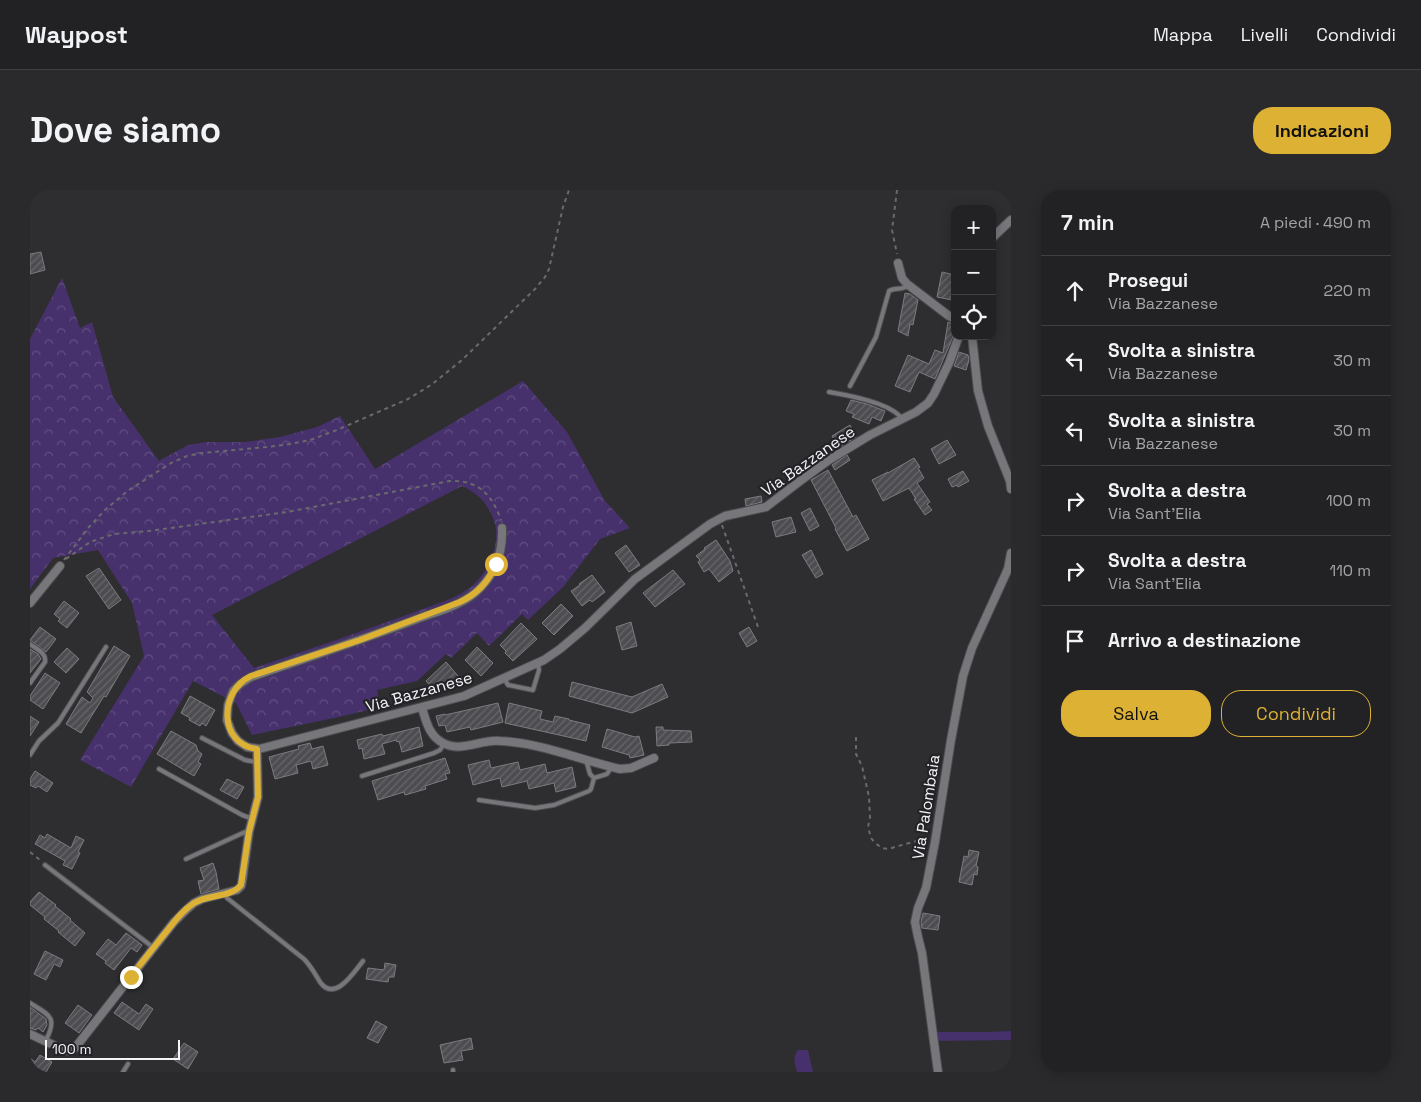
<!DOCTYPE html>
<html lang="it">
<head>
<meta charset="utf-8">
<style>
  :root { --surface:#222224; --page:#2a2a2c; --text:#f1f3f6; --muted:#a2a4a6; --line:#3f3f41; --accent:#ddb133 }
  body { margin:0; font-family:"Space Grotesk",sans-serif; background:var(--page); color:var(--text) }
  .controls { position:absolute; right:15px; top:15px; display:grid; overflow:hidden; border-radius:10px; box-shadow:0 2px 12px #0003 }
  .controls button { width:45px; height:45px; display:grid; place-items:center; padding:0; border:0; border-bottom:1px solid var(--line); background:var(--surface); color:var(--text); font:25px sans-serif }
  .scale { position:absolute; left:15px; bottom:12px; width:135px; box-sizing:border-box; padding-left:5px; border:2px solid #f5f4f7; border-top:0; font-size:14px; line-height:18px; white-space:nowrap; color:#f5f4f7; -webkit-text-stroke:4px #242327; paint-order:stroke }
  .stop { position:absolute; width:15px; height:15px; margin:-11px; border:4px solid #ddb133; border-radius:50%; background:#fff }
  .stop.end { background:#ddb133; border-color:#fff; box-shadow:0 1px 5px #0008 }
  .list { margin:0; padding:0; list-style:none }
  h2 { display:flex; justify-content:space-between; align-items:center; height:65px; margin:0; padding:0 20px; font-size:21px }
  h2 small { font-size:16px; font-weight:400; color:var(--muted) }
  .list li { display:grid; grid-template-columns:32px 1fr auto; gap:15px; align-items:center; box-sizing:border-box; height:70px; padding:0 20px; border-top:1px solid var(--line) }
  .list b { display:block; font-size:19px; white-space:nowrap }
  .list p { margin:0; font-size:16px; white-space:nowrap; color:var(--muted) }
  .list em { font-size:16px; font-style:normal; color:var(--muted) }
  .actions { display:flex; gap:10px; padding:15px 20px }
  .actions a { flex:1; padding:11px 0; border:1px solid var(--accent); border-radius:20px; text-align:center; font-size:18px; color:var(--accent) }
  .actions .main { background:var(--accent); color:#111 }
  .icon { flex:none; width:28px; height:28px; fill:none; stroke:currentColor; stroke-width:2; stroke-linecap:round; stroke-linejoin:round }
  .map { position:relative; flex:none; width:981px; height:882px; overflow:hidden; border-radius:20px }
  header { display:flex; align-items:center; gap:30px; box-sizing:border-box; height:70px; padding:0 25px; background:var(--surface); border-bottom:1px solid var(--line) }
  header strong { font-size:24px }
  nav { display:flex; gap:28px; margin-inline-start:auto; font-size:18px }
  .intro { display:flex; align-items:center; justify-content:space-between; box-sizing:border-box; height:120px; padding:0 30px }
  h1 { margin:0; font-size:35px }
  .button { padding:12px 22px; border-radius:20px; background:var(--accent); color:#111; font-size:18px; font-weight:700 }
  main { display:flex; gap:30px; padding:0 30px }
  aside { flex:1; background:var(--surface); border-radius:20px; box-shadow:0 2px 12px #0003 }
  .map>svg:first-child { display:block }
  .grass { fill:#47316c }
  .forest { fill:url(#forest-crowns); fill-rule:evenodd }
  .building { fill:url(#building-hatch); stroke:#7c7b7f }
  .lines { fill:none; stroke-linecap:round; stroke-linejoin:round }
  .service-casing { stroke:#4c4b4e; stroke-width:6 }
  .minor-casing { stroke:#4c4b4e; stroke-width:10 }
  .path { stroke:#6a696c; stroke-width:2; stroke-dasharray:4 4; stroke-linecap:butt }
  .service { stroke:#77767a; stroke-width:4 }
  .minor { stroke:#77767a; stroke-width:8 }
  .route { stroke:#ddb133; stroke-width:6 }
  .labels { text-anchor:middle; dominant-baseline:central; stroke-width:4.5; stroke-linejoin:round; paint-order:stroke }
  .street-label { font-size:16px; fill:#f5f4f7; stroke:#242327 }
</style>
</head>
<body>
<header>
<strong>Waypost</strong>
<nav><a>Mappa</a><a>Livelli</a><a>Condividi</a></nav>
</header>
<div class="intro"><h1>Dove siamo</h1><a class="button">Indicazioni</a></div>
<main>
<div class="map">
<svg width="981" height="882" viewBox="0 0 981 882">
  <defs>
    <pattern id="forest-crowns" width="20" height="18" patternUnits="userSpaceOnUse" patternTransform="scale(1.25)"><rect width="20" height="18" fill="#47316c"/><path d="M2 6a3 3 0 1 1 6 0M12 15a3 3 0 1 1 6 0" fill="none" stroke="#624f82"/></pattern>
    <pattern id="building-hatch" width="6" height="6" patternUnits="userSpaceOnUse" patternTransform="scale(1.25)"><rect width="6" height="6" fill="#4d4c50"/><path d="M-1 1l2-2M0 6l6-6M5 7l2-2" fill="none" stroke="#67666a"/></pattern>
  </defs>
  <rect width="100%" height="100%" fill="#2e2d30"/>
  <!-- grass -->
  <path class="grass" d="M981,841V850L906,851L905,842H957Z
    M768,860H778L783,882H767C765,873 762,868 768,860Z"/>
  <!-- forest -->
  <path class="forest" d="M32,88L50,138L62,132L83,207L129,271L158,255L176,252H215L250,247L287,237L310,226L345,279L493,191L537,242L575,311L600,338L570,349L533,397L498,430L492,424L459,456L447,443L421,468L416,464L387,491L347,500L350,517L309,527L222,545L206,513L163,491L101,597L50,570L114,466L102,413L68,360L23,368L0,399V149ZM432,296C450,304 463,319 466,339C468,359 458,381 444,394C428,409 402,415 382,423C330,442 277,460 224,478L182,425Z"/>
  <!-- building -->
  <path class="building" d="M11,62L15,80L0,84V64Z
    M912,82L925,85V100L922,110L907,107Z
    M875,103L880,104L888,110L883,135L880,134L878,146L868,141Z
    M918,132L925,135V142L905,189L889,182L880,202L865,196L878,165L899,174L905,160L913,163Z
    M929,162L938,165L939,170L936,180L924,176Z
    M821,210L837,214L855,221L851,231L842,227L839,234L822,227L824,224L816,221Z
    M820,235L826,247L808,258L802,246Z
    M917,250L926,265L909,274L901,259Z
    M817,265L820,270L805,280L802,275Z
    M884,268L890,277L888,278L894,288L887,293L900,312L897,314L902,320L895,325L884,309H886L879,298L853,311L842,290L858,282V283Z
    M798,280L823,327L826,325L839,349L817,361L805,339L806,338L781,290Z
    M933,281L939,291L928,297L927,295L922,297L918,289Z
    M731,306L732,312L716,316L715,309Z
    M780,318L789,336L780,341L771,323Z
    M761,327L766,342L746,347L742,332Z
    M686,350L700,371L703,381L689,392L679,379L674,382L668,372L670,370L666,366L675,359L674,358Z
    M596,355L610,375L599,382L585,363Z
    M781,360L793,384L786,388L772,365Z
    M69,378L91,410L79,419L56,386Z
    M643,380L655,394L625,417L613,403Z
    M562,385L575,402L562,412L560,410L552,416L541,401L550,395L549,394Z
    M34,411L49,423L37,438L28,431L30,429L24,424Z
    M531,414L543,426L524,445L512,433Z
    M601,432L607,456L592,460L586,437Z
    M491,433L507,449L483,471L475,463L476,461L470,455Z
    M10,437L26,449L16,462L0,450Z
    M719,437L727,451L717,457L709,443Z
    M84,456L100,466L76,507L74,506L51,543L36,534L52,507L60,513L63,508L57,502Z
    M447,457L463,473L451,486L435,470Z
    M37,458L49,469L36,483L24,472Z
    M0,459L8,464L11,469L0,483Z
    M416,472L428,486L422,492L420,489L415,493L413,491L404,500L396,491Z
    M15,483L30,493L13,519L0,510V506Z
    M542,492L602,507L632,494L638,507L602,523L539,506Z
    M160,506L185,520L176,536L172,533L170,536L159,530L160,528L151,523Z
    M468,513L473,532L441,540L440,537L417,542L415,535L409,536L406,526L415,524V525Z
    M479,513L512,521L510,529L523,532L525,526L539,529V530L560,535L556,551L475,533Z
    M0,526L9,532L0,546Z
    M389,537L393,556L372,562L369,551L367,552L366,550L352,554L355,564L334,569L332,558L329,559L327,550L352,544L353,546Z
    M626,537H633V540L661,541L662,552L639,553V555L627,556Z
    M577,539L605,547L609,546L614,565L600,568L599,565L572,557Z
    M141,541L166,555L168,561L172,564L168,572L171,574L164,586L127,564Z
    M280,553L282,559L293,556L298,575L283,579L281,571L266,575L268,583L245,589L239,567L269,559L268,556Z
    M415,568L420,583L415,584L417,589L395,596L396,599L375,605L374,602L348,610L342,591Z
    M459,570L461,578L488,572L490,580L515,574L517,583L542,577L546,597L526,602L524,593L499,599L497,591L472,597L470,588L443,595L438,575Z
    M5,581L23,593L17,602L8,596L6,598L0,595V589Z
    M197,589L214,597L207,609L190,600Z
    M17,644L41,658L46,646L54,650L48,662L50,663L42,679L33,675L35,671L5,654L10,645L15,648Z
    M939,660L949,662L946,676L948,677L947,685L944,684L942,695L929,692L934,666L938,667Z
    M183,673L186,682L189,699L171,704L168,691L174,690L170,678Z
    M9,702L26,715L25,716L41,729L40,730L55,743L45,756L28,742L29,741L14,729L15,727L0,715V712Z
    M893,723L910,726L908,740L892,738L891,732Z
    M96,743L112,755L107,762L101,758L84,780L75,773L76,771L66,764L78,749L86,755Z
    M15,761L33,770L30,777L24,774L16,790L4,784Z
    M355,773L366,775L364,787H359L358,792L336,789L338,778L354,780Z
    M92,812L109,824L116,814L123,819L109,840L84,823Z
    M48,815L62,825L49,843L35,833Z
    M0,817L16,829L17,835L13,842L8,838L6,840L0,838Z
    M346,831L357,837L348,853L337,848Z
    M441,848L443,859L431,861L433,870L414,873L410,855Z
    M154,853L168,862L158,879L143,869Z
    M10,865L22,872L16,882H5L0,879V868L5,872Z"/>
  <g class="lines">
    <defs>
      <path id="service" d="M820,196L846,147L859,101C865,97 872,101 879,95
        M799,202C817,205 862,213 872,229
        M0,454C6,459 17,463 15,472L0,493
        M474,488L478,495L503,500L509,480L508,474
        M172,548L215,570L226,572
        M0,565L9,551L28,533L76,457
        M556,570L560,584L564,588L577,584L579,581V577
        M129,579L212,625L223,629
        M332,586L404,563L410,560L414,554
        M449,610L505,618L524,615L559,601L561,599L564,588
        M156,669L215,642H219
        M15,675L124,758
        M195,704L197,708L274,769C281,776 285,784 290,792C305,813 324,782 333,771
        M0,813C19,825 28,827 16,850
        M93,882L98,874
        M423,882V880"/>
      <path id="minor" d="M962,48L981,30
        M868,73L872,88L877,94L919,126L925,129
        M942,146L948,201L958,236L980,291L981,299
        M472,338C473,363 465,386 445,403C429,416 406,422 387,429C332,450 276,468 221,487L210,494L203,501L198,515L197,530L202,543L208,551L217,557L229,559L434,506L514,470L530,459L555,438L605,389L680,334L695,326L736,317L770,291L799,270L840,245L886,222L898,213L904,204L919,173L929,146
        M0,413L30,376
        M392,518C396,531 399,546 413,553C432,563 451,549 470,551C511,553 550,570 590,579L601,578L624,568
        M0,844L34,860L41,861L45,858L114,770L144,732L156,720L164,713L172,709L207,700L211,696L212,692L219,642L228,607L227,559
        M908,882L892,763L888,747L885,732L888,718L896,698L905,652L921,550L933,486L942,458L978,379L981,363"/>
    </defs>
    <!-- service casing -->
    <use href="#service" class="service-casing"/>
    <!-- minor casing -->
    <use href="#minor" class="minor-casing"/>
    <!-- path -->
    <path class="path" d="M867,0L862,40L867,64
      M692,335L728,437
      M36,369L60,352L84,344L119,341L257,322L420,291C449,290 462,305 471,330
      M34,370L59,337L76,319L99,300L141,273L157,266L172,263L237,257L260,254L280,250L307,240L378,209L401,195L432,170L505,99L515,87L519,79L533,17L539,0
      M826,547V564L832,576L839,607L840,628L838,637L841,648L845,653L852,658L858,659L897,648
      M0,662L10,670"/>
    <!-- service -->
    <use href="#service" class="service"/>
    <!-- minor -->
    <use href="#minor" class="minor"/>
  </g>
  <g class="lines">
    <!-- route -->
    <path class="route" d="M101,787C111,773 122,760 132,747C142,735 151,721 164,713C178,704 201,708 211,695L219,642L228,607L227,559C188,554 189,501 221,486L330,450L430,412C447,404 459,391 466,374"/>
  </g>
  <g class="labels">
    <!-- street labels -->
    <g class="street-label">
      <text transform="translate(778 271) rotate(-35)">Via Bazzanese</text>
      <text transform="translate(389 502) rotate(-16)">Via Bazzanese</text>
      <text transform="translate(896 617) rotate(-81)">Via Palombaia</text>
    </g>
  </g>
</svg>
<div class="controls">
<button>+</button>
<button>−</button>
<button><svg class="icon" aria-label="locate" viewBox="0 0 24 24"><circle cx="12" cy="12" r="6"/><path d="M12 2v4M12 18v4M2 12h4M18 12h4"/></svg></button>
</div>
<div class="scale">100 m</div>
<div class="stop" style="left:466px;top:374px"></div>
<div class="stop end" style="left:101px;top:787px"></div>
</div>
<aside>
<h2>7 min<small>A piedi · 490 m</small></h2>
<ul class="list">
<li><svg class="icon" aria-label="ahead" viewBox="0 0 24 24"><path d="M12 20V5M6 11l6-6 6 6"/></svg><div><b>Prosegui</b><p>Via Bazzanese</p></div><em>220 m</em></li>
<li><svg class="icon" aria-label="left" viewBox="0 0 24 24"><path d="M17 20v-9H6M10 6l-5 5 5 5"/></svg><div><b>Svolta a sinistra</b><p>Via Bazzanese</p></div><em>30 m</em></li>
<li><svg class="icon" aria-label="left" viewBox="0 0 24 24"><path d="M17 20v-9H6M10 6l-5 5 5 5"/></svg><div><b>Svolta a sinistra</b><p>Via Bazzanese</p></div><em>30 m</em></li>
<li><svg class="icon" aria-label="right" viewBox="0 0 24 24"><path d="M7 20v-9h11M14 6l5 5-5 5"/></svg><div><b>Svolta a destra</b><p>Via Sant'Elia</p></div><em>100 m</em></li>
<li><svg class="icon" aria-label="right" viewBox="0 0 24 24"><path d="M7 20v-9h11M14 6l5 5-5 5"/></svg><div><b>Svolta a destra</b><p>Via Sant'Elia</p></div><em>110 m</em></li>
<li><svg class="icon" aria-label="arrive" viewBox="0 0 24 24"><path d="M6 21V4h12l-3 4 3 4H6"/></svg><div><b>Arrivo a destinazione</b></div></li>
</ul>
<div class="actions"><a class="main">Salva</a><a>Condividi</a></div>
</aside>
</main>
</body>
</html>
